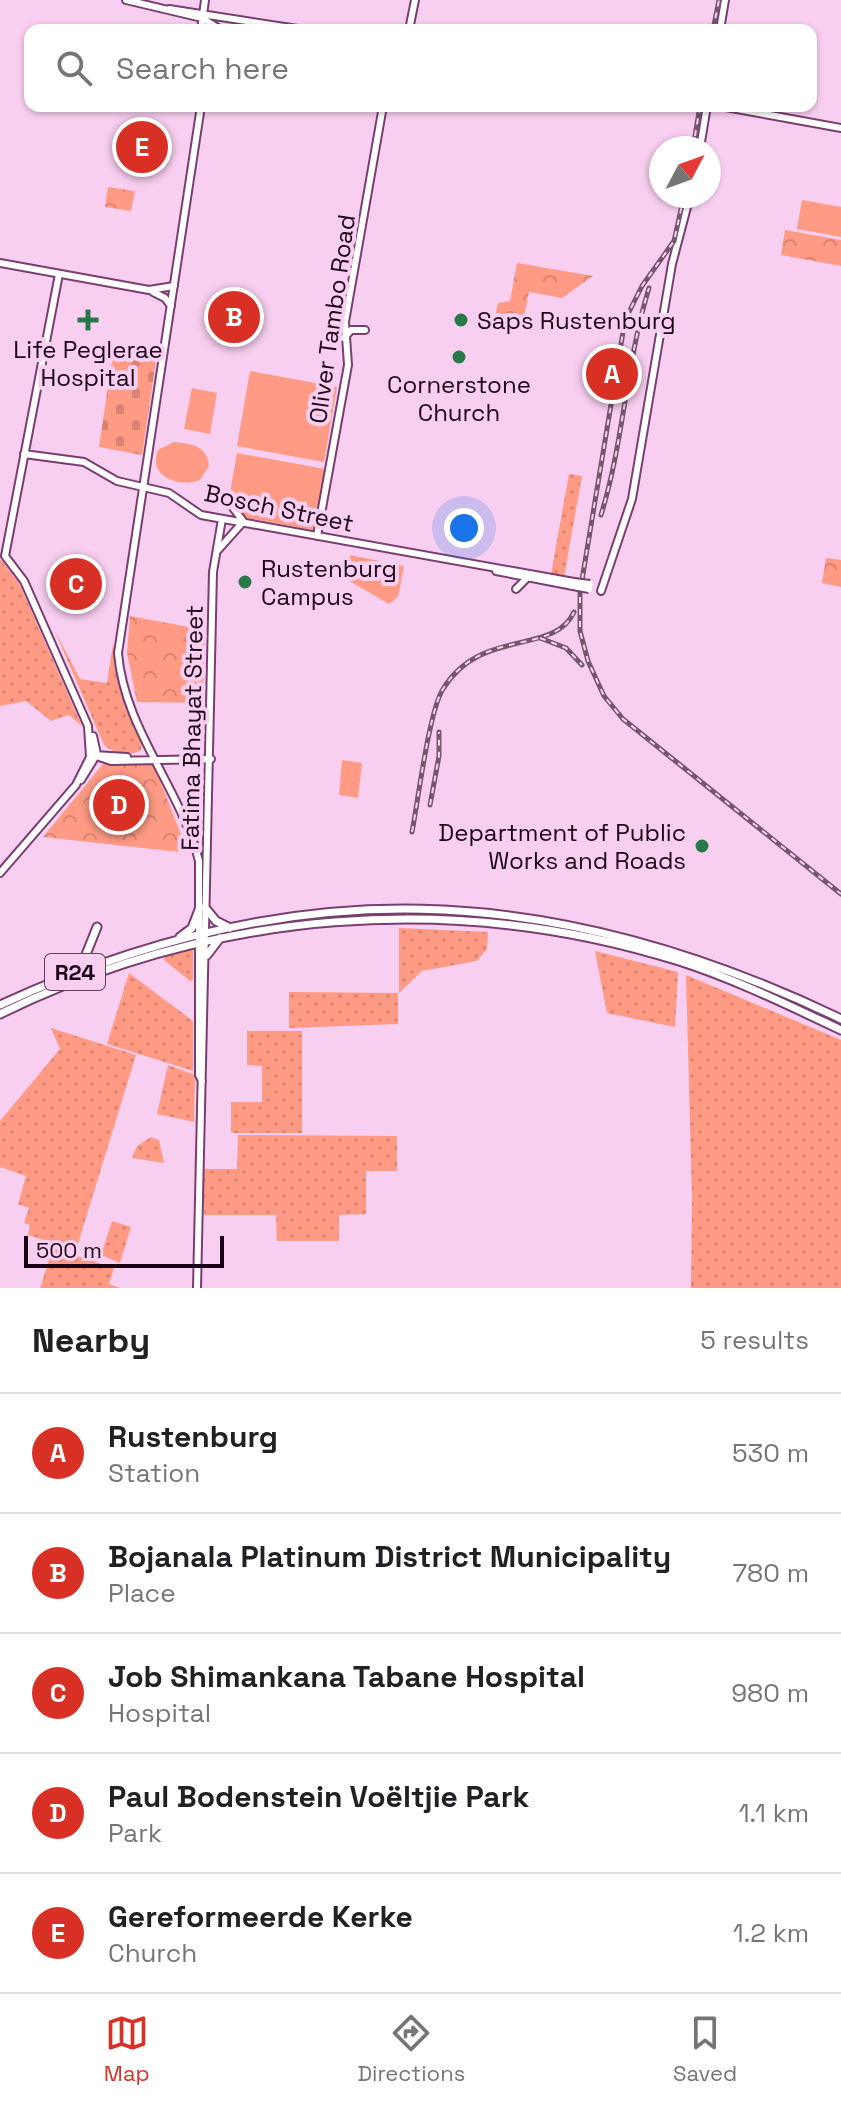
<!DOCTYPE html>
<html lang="en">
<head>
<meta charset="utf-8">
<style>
  :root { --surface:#fff; --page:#f6f6f6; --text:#202124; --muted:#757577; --line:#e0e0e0; --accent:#d93025 }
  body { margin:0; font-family:"Space Grotesk",sans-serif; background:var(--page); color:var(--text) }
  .compass { position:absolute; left:649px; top:136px; width:72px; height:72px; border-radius:50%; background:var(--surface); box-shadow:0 2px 6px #0004; rotate:49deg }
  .scale { position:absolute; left:24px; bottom:20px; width:200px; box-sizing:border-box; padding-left:8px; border:4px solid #1b0417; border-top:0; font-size:22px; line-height:28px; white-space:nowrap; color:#1b0417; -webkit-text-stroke:6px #f9cff1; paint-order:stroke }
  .you { position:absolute; left:464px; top:528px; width:28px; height:28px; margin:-20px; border:6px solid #fff; border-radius:50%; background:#1a73e8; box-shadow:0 0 0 12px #1a73e833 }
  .badge { display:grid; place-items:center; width:52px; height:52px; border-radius:50%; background:var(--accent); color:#fff; font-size:26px; font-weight:700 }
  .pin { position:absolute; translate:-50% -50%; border:4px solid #fff; box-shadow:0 2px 8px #0006 }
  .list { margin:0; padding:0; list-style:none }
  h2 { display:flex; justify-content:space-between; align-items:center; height:104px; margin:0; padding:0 32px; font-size:34px }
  h2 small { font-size:26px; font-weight:400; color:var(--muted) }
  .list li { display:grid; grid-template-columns:52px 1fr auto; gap:24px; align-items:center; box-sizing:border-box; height:120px; padding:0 32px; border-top:2px solid var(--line) }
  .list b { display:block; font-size:30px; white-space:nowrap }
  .list p { margin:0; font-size:26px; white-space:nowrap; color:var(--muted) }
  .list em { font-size:26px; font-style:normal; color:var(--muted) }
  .icon { flex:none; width:44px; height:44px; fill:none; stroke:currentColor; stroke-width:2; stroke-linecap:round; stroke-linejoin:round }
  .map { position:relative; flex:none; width:841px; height:1288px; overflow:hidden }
  .search { position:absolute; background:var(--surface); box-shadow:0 2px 6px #0004; left:24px; right:24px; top:24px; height:88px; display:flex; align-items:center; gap:20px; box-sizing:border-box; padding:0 28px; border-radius:16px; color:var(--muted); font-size:30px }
  .sheet { height:704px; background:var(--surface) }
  nav { display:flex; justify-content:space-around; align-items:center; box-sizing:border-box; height:112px; border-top:2px solid var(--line); background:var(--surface); font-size:22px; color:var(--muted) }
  nav a { display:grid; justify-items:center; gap:4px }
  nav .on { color:var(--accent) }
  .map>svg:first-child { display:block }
  .grass { fill:url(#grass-dots) }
  .cemetery { fill:url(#cemetery-stones) }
  .park { fill:url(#park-crowns) }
  .pitch { fill:#ff9a84 }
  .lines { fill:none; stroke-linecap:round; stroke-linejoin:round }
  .secondary-casing { stroke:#793e70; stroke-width:10 }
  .primary-casing { stroke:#793e70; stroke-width:11 }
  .secondary { stroke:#fff; stroke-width:6 }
  .primary { stroke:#fff; stroke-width:7 }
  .rail-casing { stroke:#75566f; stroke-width:5 }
  .rail { stroke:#f9cff1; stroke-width:2; stroke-dasharray:6; stroke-linecap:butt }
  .secondary-bridge-casing { stroke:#793e70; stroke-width:10; stroke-linecap:butt }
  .secondary-bridge { stroke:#fff; stroke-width:6 }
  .poi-dot { fill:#297848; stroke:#f9cff1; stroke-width:3 }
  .labels { text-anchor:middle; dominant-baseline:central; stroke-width:8; stroke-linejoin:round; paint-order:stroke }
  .shield { fill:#f9cff1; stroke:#5e4158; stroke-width:2 }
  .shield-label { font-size:22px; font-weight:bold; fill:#1b0417 }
  .street-label { font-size:24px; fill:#1b0417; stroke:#f9cff1 }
  .poi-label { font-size:24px; fill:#1b0417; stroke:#f9cff1; text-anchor:start }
</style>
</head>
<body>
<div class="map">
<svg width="841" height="1288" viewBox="0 0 841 1288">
  <defs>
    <pattern id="grass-dots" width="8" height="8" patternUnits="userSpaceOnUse" patternTransform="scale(2)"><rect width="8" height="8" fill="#ff9a84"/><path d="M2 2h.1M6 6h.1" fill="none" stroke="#da8371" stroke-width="1.8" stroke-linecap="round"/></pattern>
    <pattern id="cemetery-stones" width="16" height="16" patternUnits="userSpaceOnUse" patternTransform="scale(2)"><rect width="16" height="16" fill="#ff9a84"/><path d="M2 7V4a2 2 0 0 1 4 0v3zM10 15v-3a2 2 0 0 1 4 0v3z" fill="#da8371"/></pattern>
    <pattern id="park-crowns" width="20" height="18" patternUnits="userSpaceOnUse" patternTransform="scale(2)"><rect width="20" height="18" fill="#ff9a84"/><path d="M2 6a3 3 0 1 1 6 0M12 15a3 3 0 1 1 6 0" fill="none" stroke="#da8371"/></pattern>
  </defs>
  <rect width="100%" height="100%" fill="#f9cff1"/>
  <!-- grass -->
  <path class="grass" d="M569,474L582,476L564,577L551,574Z
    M0,559L19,583L82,726L69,715L51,721L26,701L0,706Z
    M54,629L80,679L107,683L113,644L123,699L142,743L141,750C130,757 113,753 104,745Z
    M399,928L488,932L487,949L477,961L422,971L399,993Z
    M193,949V980L190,981L164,960L165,956Z
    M595,951L678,972L675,1027L607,1013Z
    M129,973L193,1021V1071L107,1044Z
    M686,975L841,1040V1288H691L692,1198Z
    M289,992L398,993V1024L289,1028Z
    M51,1028L136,1055L76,1250L28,1235L30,1225L24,1223L29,1208L18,1204L26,1176L0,1167V1121L60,1049Z
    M247,1031H302V1133H231V1102H262V1066L247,1065Z
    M168,1065L195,1075L194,1122L157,1114Z
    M238,1135L397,1136V1171H366V1214L339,1215V1241H277L276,1215H204V1169H237Z
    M151,1137L159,1140L164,1163L132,1158L137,1146Z
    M112,1221L131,1227L120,1263L101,1255Z
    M53,1248L114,1268L109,1284L120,1288H40Z"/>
  <!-- cemetery -->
  <path class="cemetery" d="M114,347L157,354L142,455L99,447Z"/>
  <!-- park -->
  <path class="park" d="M108,187L135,191L131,211L105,207Z
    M785,230L841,240V266L781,255Z
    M517,263L593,276L562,298L529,292L523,321L495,317L498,303L510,301Z
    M826,558L841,560V587L822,583Z
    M130,616L205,630L203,703L137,702L127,653Z
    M153,762L188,853L43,837L103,764Z"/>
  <!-- pitch -->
  <path class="pitch" d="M802,200L841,207V237L797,229Z
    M250,371L337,387L324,462L237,446Z
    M192,388L217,393L210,434L184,429Z
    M174,442C191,444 207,445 209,466L200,480C180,488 147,477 158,450Z
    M237,453L325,469L313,530L241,517L229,498Z
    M350,555L404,566L398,597L389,604L346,579Z
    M342,760L362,763L358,798L339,795Z"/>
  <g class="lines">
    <defs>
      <path id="secondary" d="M126,0L202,18L221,30
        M169,9L304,30
        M201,30L205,0
        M409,30L415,0
        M720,30L725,0
        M201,106L118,653C124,729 181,789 199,861V1075L202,1081
        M720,106L841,128
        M700,148L707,106
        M0,263L149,290L174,286
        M153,292L165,298L171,306
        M344,338L351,330H365
        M24,454L84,462L117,481L169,493L201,515L574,582
        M225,497L243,521
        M317,536L348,365L345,322L383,106
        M218,550L243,522
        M496,571L573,586
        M516,589L527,578
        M601,591L632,499L672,264L690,196
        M93,749L96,756L111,761L211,759
        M94,755L127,757
        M81,780L97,754L93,736
        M0,873L76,785L90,757L88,726L24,581L5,556L59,274
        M197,1288L213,572L222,519"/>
      <path id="primary" d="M207,910L216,921L230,928
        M180,937L192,928L200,907
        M207,955L220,938
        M75,969L83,962L97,927
        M0,1005C293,870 552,880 841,1019
        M0,1014C213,910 453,890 679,961C735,979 788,1005 841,1030"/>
    </defs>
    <!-- secondary casing -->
    <use href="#secondary" class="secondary-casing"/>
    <!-- primary casing -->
    <use href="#primary" class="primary-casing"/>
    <!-- secondary -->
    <use href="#secondary" class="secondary"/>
    <!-- primary -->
    <use href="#primary" class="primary"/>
    <defs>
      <path id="rail" d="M713,30L719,0
        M693,148L700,106
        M684,196L674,241L642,286L625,320L580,592V631L588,661L604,696L623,719L841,894
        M601,515C624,441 626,362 649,288
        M540,638L566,648L582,665
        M430,805L439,756V732
        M412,832C418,801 429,711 443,689C481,627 554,656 574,612"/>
    </defs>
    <!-- rail casing -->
    <use href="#rail" class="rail-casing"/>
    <!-- rail -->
    <use href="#rail" class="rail"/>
    <defs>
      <path id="secondary-bridge" d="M574,582L590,584
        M573,586L589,589"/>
    </defs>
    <!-- secondary-bridge casing -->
    <use href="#secondary-bridge" class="secondary-bridge-casing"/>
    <!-- secondary-bridge -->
    <use href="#secondary-bridge" class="secondary-bridge"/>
  </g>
  <!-- markers -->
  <g class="poi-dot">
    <path d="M84 308h8v8h8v8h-8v8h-8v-8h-8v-8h8z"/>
    <circle cx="461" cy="320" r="8"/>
    <circle cx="459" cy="357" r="8"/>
    <circle cx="245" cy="582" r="8"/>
    <circle cx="702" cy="846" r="8"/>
  </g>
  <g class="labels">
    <!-- shield labels -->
    <rect class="shield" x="45" y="954" width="60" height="36" rx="6"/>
    <g class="shield-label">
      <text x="75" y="972">R24</text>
    </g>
    <!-- street labels -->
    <g class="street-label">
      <text transform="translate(332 319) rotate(-82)">Oliver Tambo Road</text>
      <text transform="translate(279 508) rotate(12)">Bosch Street</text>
      <text transform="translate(192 728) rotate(-89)">Fatima Bhayat Street</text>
    </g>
    <!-- poi labels -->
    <g class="poi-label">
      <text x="477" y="320">Saps Rustenburg</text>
      <text x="88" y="349" text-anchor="middle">Life Peglerae<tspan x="88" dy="28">Hospital</tspan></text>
      <text x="459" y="384" text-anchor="middle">Cornerstone<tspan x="459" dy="28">Church</tspan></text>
      <text x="261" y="568">Rustenburg<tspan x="261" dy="28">Campus</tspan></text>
      <text x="686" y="832" text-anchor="end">Department of Public<tspan x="686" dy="28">Works and Roads</tspan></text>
    </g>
  </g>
</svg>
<svg class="compass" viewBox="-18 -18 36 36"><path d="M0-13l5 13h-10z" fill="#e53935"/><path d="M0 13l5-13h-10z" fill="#757577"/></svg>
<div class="scale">500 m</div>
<div class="you"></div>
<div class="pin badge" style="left:612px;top:374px">A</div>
<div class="pin badge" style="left:234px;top:317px">B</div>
<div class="pin badge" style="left:76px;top:584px">C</div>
<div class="pin badge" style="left:119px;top:805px">D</div>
<div class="pin badge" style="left:142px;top:147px">E</div>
<div class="search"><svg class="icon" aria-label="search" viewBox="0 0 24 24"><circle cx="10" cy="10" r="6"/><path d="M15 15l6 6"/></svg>Search here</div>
</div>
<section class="sheet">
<h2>Nearby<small>5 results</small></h2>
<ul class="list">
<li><span class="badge">A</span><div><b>Rustenburg</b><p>Station</p></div><em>530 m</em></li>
<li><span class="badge">B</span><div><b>Bojanala Platinum District Municipality</b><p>Place</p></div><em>780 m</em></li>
<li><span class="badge">C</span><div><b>Job Shimankana Tabane Hospital</b><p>Hospital</p></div><em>980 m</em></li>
<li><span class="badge">D</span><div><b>Paul Bodenstein Voëltjie Park</b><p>Park</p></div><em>1.1 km</em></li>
<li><span class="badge">E</span><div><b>Gereformeerde Kerke</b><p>Church</p></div><em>1.2 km</em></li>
</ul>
</section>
<nav>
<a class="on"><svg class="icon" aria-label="map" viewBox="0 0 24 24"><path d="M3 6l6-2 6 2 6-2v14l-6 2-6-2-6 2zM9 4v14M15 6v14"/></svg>Map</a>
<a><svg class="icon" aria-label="directions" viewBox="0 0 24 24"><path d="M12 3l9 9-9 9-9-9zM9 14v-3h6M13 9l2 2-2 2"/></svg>Directions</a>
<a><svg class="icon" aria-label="saved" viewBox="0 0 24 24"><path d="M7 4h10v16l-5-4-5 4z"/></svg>Saved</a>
</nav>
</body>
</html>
